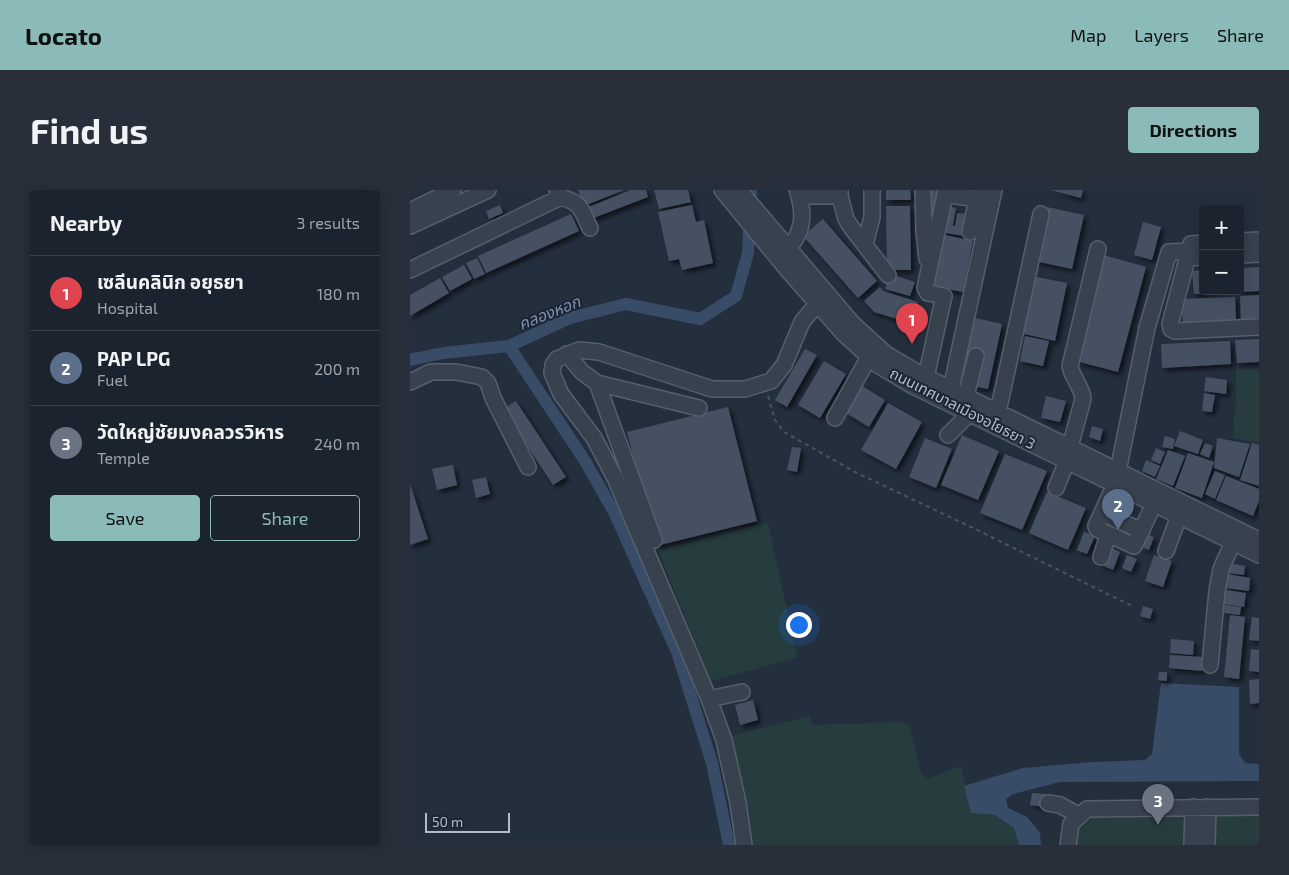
<!DOCTYPE html>
<html lang="en">
<head>
<meta charset="utf-8">
<style>
  :root { --surface:#1b232e; --page:#282f3a; --text:#f1f3f6; --muted:#a0a4aa; --line:#39404a; --accent:#8bbbb9 }
  body { margin:0; font-family:"Exo 2","Noto Sans Thai",sans-serif; background:var(--page); color:var(--text) }
  .controls { position:absolute; right:15px; top:15px; display:grid; overflow:hidden; border-radius:5px; box-shadow:0 2px 12px #0003 }
  .controls button { width:45px; height:45px; display:grid; place-items:center; padding:0; border:0; border-bottom:1px solid var(--line); background:var(--surface); color:var(--text); font:25px sans-serif }
  .scale { position:absolute; left:15px; bottom:12px; width:85px; box-sizing:border-box; padding-left:5px; border:2px solid #b4bcc9; border-top:0; font-size:14px; line-height:18px; white-space:nowrap; color:#b4bcc9; -webkit-text-stroke:4px #1d2633; paint-order:stroke }
  .you { position:absolute; left:388px; top:434px; width:18px; height:18px; margin:-12px; border:4px solid #fff; border-radius:50%; background:#1a73e8; box-shadow:0 0 0 8px #1a73e833 }
  .badge { display:grid; place-items:center; width:32px; height:32px; border-radius:50%; background:var(--accent); color:#fff; font-size:16px; font-weight:700 }
  .pin { position:absolute; translate:-50% -41px; filter:drop-shadow(0 1px 2px #0008) }
  .pin::after { content:''; position:absolute; top:26px; width:18px; height:15px; background:inherit; clip-path:polygon(0 0,100% 0,50% 100%) }
  .list { margin:0; padding:0; list-style:none }
  h2 { display:flex; justify-content:space-between; align-items:center; height:65px; margin:0; padding:0 20px; font-size:21px }
  h2 small { font-size:16px; font-weight:400; color:var(--muted) }
  .list li { display:grid; grid-template-columns:32px 1fr auto; gap:15px; align-items:center; box-sizing:border-box; height:75px; padding:0 20px; border-top:1px solid var(--line) }
  .list b { display:block; font-size:19px; white-space:nowrap }
  .list p { margin:0; font-size:16px; white-space:nowrap; color:var(--muted) }
  .list em { font-size:16px; font-style:normal; color:var(--muted) }
  .actions { display:flex; gap:10px; padding:15px 20px }
  .actions a { flex:1; padding:11px 0; border:1px solid var(--accent); border-radius:5px; text-align:center; font-size:18px; color:var(--accent) }
  .actions .main { background:var(--accent); color:#111 }
  .map { position:relative; flex:none; width:849px; height:655px; overflow:hidden; border-radius:5px }
  header { display:flex; align-items:center; gap:30px; box-sizing:border-box; height:70px; padding:0 25px; background:var(--accent); color:#111 }
  header strong { font-size:24px }
  nav { display:flex; gap:28px; margin-inline-start:auto; font-size:18px }
  .intro { display:flex; align-items:center; justify-content:space-between; box-sizing:border-box; height:120px; padding:0 30px }
  h1 { margin:0; font-size:35px }
  .button { padding:12px 22px; border-radius:5px; background:var(--accent); color:#111; font-size:18px; font-weight:700 }
  main { display:flex; gap:30px; padding:0 30px }
  aside { flex:1; background:var(--surface); border-radius:5px; box-shadow:0 2px 12px #0003 }
  .map>svg:first-child { display:block }
  .green { fill:#263c3f }
  .water { fill:#394c67 }
  .lines { fill:none; stroke-linecap:round; stroke-linejoin:round }
  .canal { stroke:#394c67; stroke-width:12 }
  .building { fill:#455162; filter:url(#shadow) }
  .minor-casing { stroke:#565f6c; stroke-width:18 }
  .path { stroke:#44595c; stroke-width:2; stroke-dasharray:4 4; stroke-linecap:butt }
  .minor { stroke:#38414e; stroke-width:15 }
  .labels { text-anchor:middle; dominant-baseline:central; stroke-width:4; stroke-linejoin:round; paint-order:stroke }
  .street-label { font-size:15px; fill:#b4bcc9; stroke:#1d2633 }
  .water-label { font-size:16px; font-style:italic; fill:#7c92b1; stroke:#1d2633 }
</style>
</head>
<body>
<header>
<strong>Locato</strong>
<nav><a>Map</a><a>Layers</a><a>Share</a></nav>
</header>
<div class="intro"><h1>Find us</h1><a class="button">Directions</a></div>
<main>
<aside>
<h2>Nearby<small>3 results</small></h2>
<ul class="list">
<li><span class="badge" style="background:#e0444e">1</span><div><b>เซลีนคลินิก อยุธยา</b><p>Hospital</p></div><em>180 m</em></li>
<li><span class="badge" style="background:#5c6f8a">2</span><div><b>PAP LPG</b><p>Fuel</p></div><em>200 m</em></li>
<li><span class="badge" style="background:#6b7280">3</span><div><b>วัดใหญ่ชัยมงคลวรวิหาร</b><p>Temple</p></div><em>240 m</em></li>
</ul>
<div class="actions"><a class="main">Save</a><a>Share</a></div>
</aside>
<div class="map">
<svg width="849" height="655" viewBox="0 0 849 655">
  <defs>
    <filter id="shadow"><feDropShadow dx="3.5" dy="3.5" stdDeviation="2.5" flood-color="#0009"/></filter>
  </defs>
  <rect width="100%" height="100%" fill="#242f3e"/>
  <!-- green -->
  <path class="green" d="M826,179H849V253L823,248L826,207Z
    M358,332L387,468L301,491L248,360Z
    M400,526L402,535L491,532L500,536L511,583L517,589L551,576L561,623L585,625L604,638L609,655H341L335,610L320,546Z
    M810,624H849V655H804L805,630Z
    M770,627L775,632L774,655H665L668,641L683,628Z"/>
  <!-- water -->
  <path class="water" d="M751,493L829,497V564L835,573L849,574V591L650,592L603,604L596,609L598,618L617,627L630,643L631,655H609L604,638L585,625L561,623L554,596L613,578L683,572L735,570L742,564Z"/>
  <g class="lines">
    <!-- canal -->
    <path class="canal" d="M99,156L175,271L205,324L267,462L302,573L319,655
      M0,170L33,163L99,156L160,128L216,114L290,129L326,106L338,63L341,0"/>
  </g>
  <!-- building -->
  <path class="building" d="M168,0H214L174,16Z
    M221,0H236L238,7L181,29L176,18Z
    M244,0H278L281,12L249,19Z
    M476,0H500L501,10H476Z
    M519,0L531,1L527,20L515,18Z
    M641,0H673L671,8Z
    M90,15L93,23L79,29L76,21Z
    M282,15L286,32L294,30L303,73L272,80L269,69L259,71L248,22Z
    M476,16H500L501,80H477Z
    M537,16L546,18L543,36H545L547,23L557,24L554,46L530,42L531,34L540,36L534,34Z
    M637,17L674,25L662,79L625,71Z
    M161,24L169,41L76,83L68,66Z
    M413,29L467,91L448,108L393,46Z
    M733,32L751,37L742,70L724,65Z
    M530,44L563,51L553,102L520,96Z
    M694,65L736,77L708,182L666,171Z
    M67,68L75,84L64,89L56,73Z
    M54,75L62,89L40,101L32,87Z
    M849,77V101L830,102V78Z
    M793,80V101H808V103L784,104L782,81Z
    M480,84L505,92L500,106L475,99Z
    M622,86L657,93L645,151L610,143Z
    M30,88L39,103L0,126V105Z
    M470,97L473,101L508,112L507,135L464,122L454,111Z
    M849,105V129L831,130L830,106Z
    M825,107L826,130L773,133L771,109Z
    M561,127L592,134L578,199L563,196L570,162L554,159Z
    M615,146L639,151L633,176L610,171Z
    M849,149V172L827,173L825,150Z
    M820,151L821,174L752,178L751,154Z
    M395,159L407,165L377,217L365,210Z
    M414,171L436,184L410,228L388,215Z
    M796,187L817,190L816,204L794,201Z
    M452,196L475,210L459,237L436,223Z
    M794,203L805,205L802,222L792,221Z
    M636,206L656,211L650,232L631,228Z
    M106,211L156,287L143,295L93,219Z
    M478,213L512,232L486,279L451,260Z
    M318,217L347,331L246,356L217,242Z
    M682,236L693,239L690,251L679,247Z
    M770,241L793,250L788,264L764,256Z
    M552,245L589,261L568,310L531,295Z
    M755,246L765,249L763,259L752,257Z
    M515,248L542,259L526,298L499,287Z
    M807,248L840,254L829,287L804,278Z
    M795,253L803,256L799,268L790,264Z
    M842,253L849,255V296L830,290Z
    M382,257L391,258L387,282L377,280Z
    M746,258L755,262L750,274L741,270Z
    M758,260L775,266L763,296L746,289Z
    M778,263L804,272L792,308L765,298Z
    M595,264L637,281L612,340L570,323Z
    M736,270L750,276L745,287L732,281Z
    M43,275L47,295L27,300L22,279Z
    M805,281L815,285L805,309L795,304Z
    M816,286L849,299V311L843,326L806,310Z
    M76,287L80,304L66,308L62,290Z
    M0,294L18,349L0,355Z
    M637,302L676,318L658,360L619,343Z
    M674,342L685,346L677,364L667,360Z
    M737,345L744,347L739,360L732,357Z
    M696,356L710,362L703,380L689,374Z
    M717,365L727,369L721,382L712,378Z
    M744,365L762,371L753,397L735,391Z
    M819,373L835,376L834,385L818,383Z
    M817,384L840,388L839,401L816,398Z
    M815,400L836,403L834,417L813,414Z
    M815,415L831,417L830,425L814,423Z
    M733,416L743,419L740,429L730,426Z
    M820,425L835,427L829,489L814,487Z
    M842,427L849,428V451L839,450Z
    M761,449L784,451L783,465L760,463Z
    M841,459L849,460V482L839,481Z
    M760,465L793,467L792,481L759,478Z
    M749,482H757V491L748,490Z
    M849,489V513L840,514L839,490Z
    M343,510L348,530L330,535L325,515Z
    M622,603L636,604L635,617L620,615Z"/>
  <g class="lines">
    <defs>
      <path id="minor" d="M312,0L376,78L433,143L468,175L503,196L849,365
        M329,0L443,134L476,164L510,184L849,350
        M513,0L514,41L517,69
        M535,4L567,9
        M389,6H430V0
        M430,6L436,29L441,37L478,85
        M151,7C173,14 170,18 180,38
        M0,21L43,0
        M0,36L78,0
        M560,42L569,0
        M830,51L849,50
        M793,53L781,54L760,134L761,139L765,141L849,137
        M455,55L462,27V0
        M378,59C382,54 387,48 389,41C394,29 391,12 387,0
        M830,65L849,64
        M777,68L793,67
        M0,80L151,7L147,0
        M157,164L172,182L187,193L289,218
        M516,187L534,106L518,103L515,98L536,0
        M0,192L21,182H46L72,187L78,193L83,208L118,277
        M187,193L244,350
        M541,199L584,0
        M556,206L566,166
        M588,222L631,24
        M425,228L459,167
        M538,245L560,223
        M660,257L673,209C672,196 662,188 660,176L688,59
        M708,281L737,138L759,62L779,61
        M705,294L686,336L687,339L724,356L744,314
        M646,298L657,271
        M692,323L732,341
        M756,361L769,326
        M691,367L698,345
        M800,475L807,401L811,379L823,352
        M299,509L332,502
        M638,613L650,615L670,626
        M334,655L328,613L314,550L299,509L205,288L184,248L151,204L142,183L143,175L147,169L169,160L189,162L302,199H335L361,191L374,175L392,132L407,114
        M658,655L661,634L677,619L849,617
        M782,655L783,617
        M797,655L798,617"/>
    </defs>
    <!-- minor casing -->
    <use href="#minor" class="minor-casing"/>
    <!-- path -->
    <path class="path" d="M358,206L365,230L374,242L445,282L561,337L722,416"/>
    <!-- minor -->
    <use href="#minor" class="minor"/>
  </g>
  <g class="labels">
    <!-- street labels -->
    <g class="street-label">
      <text transform="translate(553 218) rotate(27)">ถนนเทศบาลเมืองอโยธยา 3</text>
    </g>
    <!-- water labels -->
    <g class="water-label">
      <text transform="translate(139 122) rotate(-22)">คลองหอก</text>
    </g>
  </g>
</svg>
<div class="controls">
<button>+</button>
<button>−</button>
</div>
<div class="scale">50 m</div>
<div class="you"></div>
<div class="pin badge" style="left:502px;top:154px;background:#e0444e">1</div>
<div class="pin badge" style="left:708px;top:340px;background:#5c6f8a">2</div>
<div class="pin badge" style="left:748px;top:635px;background:#6b7280">3</div>
</div>
</main>
</body>
</html>
